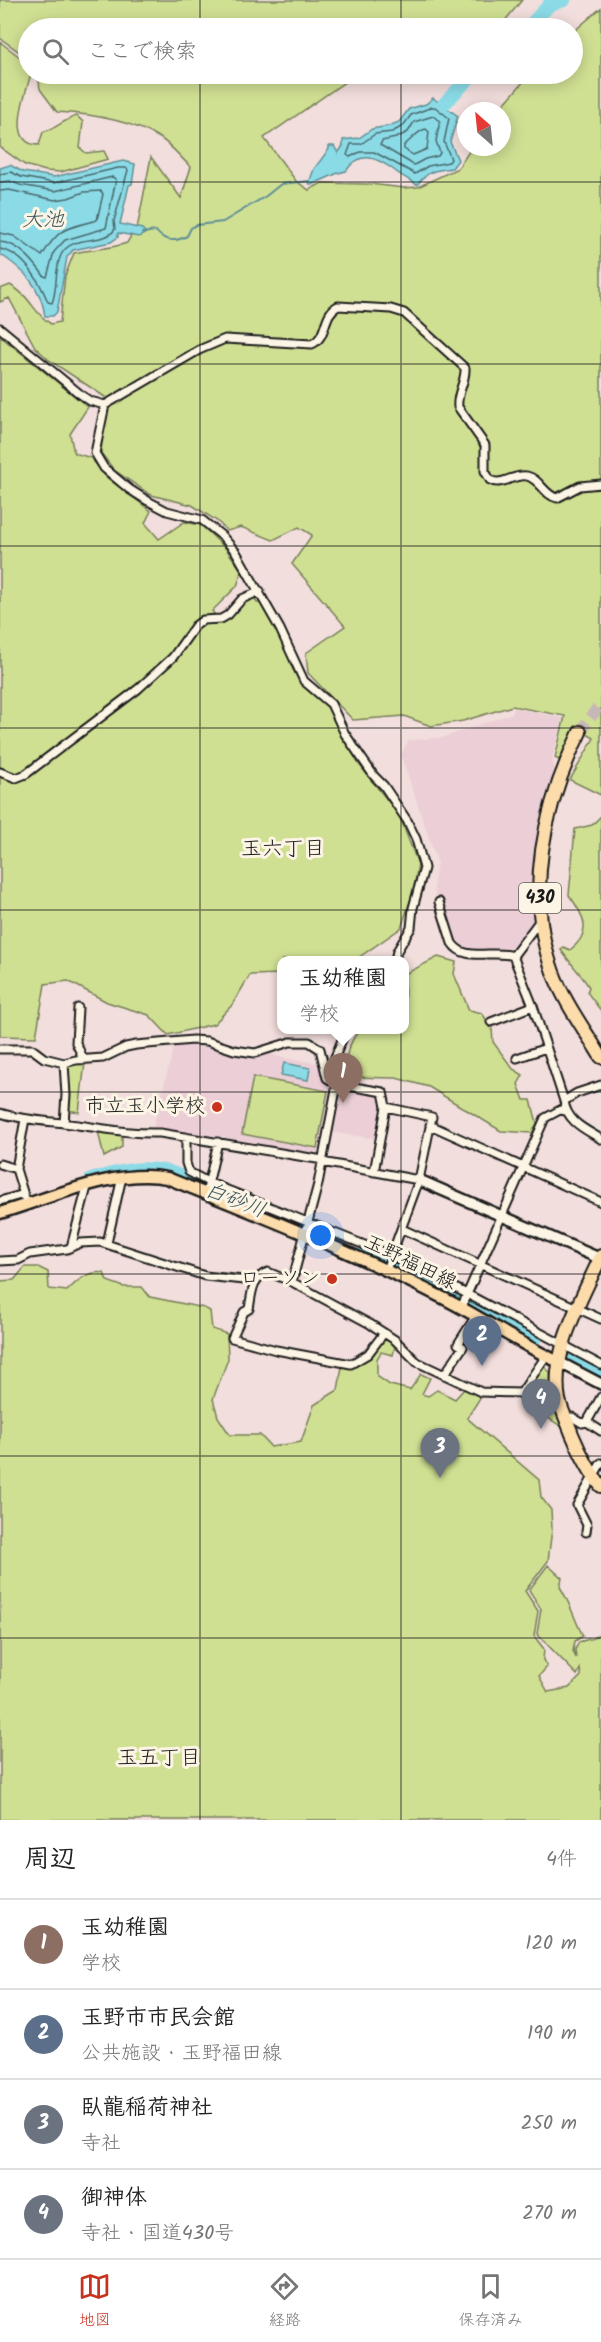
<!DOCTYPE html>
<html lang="ja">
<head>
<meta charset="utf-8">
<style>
  :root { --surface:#fff; --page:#f2f2f2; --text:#222; --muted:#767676; --line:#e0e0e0; --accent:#c8321e }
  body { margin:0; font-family:Kalam,"Klee One",sans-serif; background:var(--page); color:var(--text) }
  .compass { position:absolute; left:457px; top:102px; width:54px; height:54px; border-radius:50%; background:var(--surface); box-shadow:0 3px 15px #0003; rotate:333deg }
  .you { position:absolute; left:321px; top:1236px; width:21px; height:21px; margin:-15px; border:4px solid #fff; border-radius:50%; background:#1a73e8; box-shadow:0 0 0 9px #1a73e833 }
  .badge { display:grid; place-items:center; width:39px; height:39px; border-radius:50%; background:var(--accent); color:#fff; font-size:20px; font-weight:700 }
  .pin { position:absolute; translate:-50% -50px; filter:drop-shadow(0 2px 3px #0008) }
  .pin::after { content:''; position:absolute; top:32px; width:21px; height:18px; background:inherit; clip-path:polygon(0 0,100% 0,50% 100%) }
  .popup { position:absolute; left:277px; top:956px; width:132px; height:78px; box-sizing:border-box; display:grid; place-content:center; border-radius:12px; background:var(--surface); filter:drop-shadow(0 2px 4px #0005); font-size:20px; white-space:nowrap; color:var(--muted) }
  .popup b { font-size:22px; color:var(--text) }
  .popup::after { content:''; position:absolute; left:50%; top:100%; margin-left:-12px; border:12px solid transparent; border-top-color:var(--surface) }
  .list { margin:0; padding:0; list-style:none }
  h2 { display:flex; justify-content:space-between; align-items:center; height:78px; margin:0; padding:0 24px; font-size:26px }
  h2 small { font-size:20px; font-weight:400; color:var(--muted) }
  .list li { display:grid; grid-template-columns:39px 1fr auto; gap:18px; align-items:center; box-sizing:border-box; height:90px; padding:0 24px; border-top:2px solid var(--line) }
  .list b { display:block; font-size:22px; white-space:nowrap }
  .list p { margin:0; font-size:20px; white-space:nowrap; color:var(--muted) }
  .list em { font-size:20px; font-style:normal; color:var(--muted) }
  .icon { flex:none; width:33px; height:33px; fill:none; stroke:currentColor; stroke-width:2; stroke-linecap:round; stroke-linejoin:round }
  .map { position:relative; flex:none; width:601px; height:1820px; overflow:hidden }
  .search { position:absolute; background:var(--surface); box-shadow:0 3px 15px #0003; left:18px; right:18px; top:18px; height:66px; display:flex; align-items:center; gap:15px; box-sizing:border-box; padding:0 21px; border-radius:33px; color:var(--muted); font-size:22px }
  .sheet { height:438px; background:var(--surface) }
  nav { display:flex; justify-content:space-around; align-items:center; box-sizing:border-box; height:84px; border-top:2px solid var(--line); background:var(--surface); font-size:16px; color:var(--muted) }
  nav a { display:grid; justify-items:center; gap:3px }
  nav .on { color:var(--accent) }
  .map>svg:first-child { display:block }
  .built { fill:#ebced6 }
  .green { fill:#d0e093; stroke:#767e58; stroke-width:1.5 }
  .water { fill:#8bdbe7; stroke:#5f8f96; stroke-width:1.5 }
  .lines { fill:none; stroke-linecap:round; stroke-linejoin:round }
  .shore { stroke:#48686d; stroke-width:1.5 }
  .stream { stroke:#5f8f96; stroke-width:2 }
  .river { stroke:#8bdbe7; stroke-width:14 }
  .highway-tunnel { stroke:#c7b7b6; stroke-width:12; stroke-dasharray:12 6; stroke-linecap:butt }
  .street-casing { stroke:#1c1c1c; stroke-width:11 }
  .secondary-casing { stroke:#1c1c1c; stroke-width:14 }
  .primary-casing { stroke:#1c1c1c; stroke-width:15 }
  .highway-casing { stroke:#1c1c1c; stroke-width:16 }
  .street { stroke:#fcf5e5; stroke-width:7 }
  .secondary { stroke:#fcf5e5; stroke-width:9 }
  .primary { stroke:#fddcac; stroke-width:10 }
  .highway { stroke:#fddcac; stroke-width:12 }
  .grid { fill:none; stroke:#1c1c1c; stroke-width:1.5; stroke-opacity:0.55 }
  .poi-dot { fill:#c8321e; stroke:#fcf5e5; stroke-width:2 }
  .labels { text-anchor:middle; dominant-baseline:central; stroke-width:6; stroke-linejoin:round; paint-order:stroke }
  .shield { fill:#fcf5e5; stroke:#5f5d58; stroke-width:1.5 }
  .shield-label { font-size:18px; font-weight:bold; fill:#1c1c1c }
  .poi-label { font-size:20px; fill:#1c1c1c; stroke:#fcf5e5; text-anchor:end }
  .street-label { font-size:20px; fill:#1c1c1c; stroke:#fcf5e5 }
  .water-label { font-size:21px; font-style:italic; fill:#3d5559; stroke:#fcf5e5 }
  .neighbourhood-label { font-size:21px; fill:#1c1c1c; stroke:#fcf5e5 }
</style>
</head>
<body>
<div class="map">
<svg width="601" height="1820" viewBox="0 0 601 1820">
  <rect width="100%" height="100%" fill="#f2dedc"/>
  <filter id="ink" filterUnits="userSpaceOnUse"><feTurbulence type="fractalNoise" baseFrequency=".0167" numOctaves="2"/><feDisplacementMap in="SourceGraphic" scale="12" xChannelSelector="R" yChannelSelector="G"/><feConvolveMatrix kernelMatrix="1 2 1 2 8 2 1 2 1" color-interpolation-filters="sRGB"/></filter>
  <g filter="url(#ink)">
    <!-- built -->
    <path class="built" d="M514,708L563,718L552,759L555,772L539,834L532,895L533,922L519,944L507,949L486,952L466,951L458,945L443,905L436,906L434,884L437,861L401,755L409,740L442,738L513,713Z
      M175,1044L209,1045L242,1055L268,1053L282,1058L317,1063L334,1087L322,1154L318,1155L153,1127Z
      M341,1087L380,1093L384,1110L377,1139L330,1132Z"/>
    <!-- green -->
    <path class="green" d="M0,0H522L499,28H28V58L0,38Z
      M601,8V795L570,780L594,738L575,727L559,760L555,758L565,716L512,706L463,721L431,726L404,716L353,720L308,673L306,653L345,626L292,564L312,535L299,527L273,540L241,527L227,531L217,521L192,505L151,495L114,470L101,453L105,397L49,360L35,347L9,298L0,302V289L10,285C32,297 32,312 51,324L60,322L65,276L74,253C92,249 110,249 127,243L138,224L151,157L181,198L191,167C181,158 171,145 160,138C130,120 91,114 57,112L40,89L38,74H362L355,75L264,138L296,181L309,190L322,183L370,184L404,188L418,187L458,168L472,147H502V111H498L530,74H572L573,32Z
      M0,42L28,63V74H31C26,92 5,145 39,145L43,132C57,129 64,119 77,116L83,122L80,148L86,153L104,151L108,159L61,172L46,171L25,165L0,147Z
      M0,336L88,407L70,434L74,453L91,458L106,477L151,511L145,523L159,539L184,522L201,525L226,549L242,571L237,586L212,611L220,622C233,615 240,603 254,597L257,603H264L290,656L292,668L302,685L325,703L358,763L399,815L418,864L413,893L401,928L355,960H282L281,974L250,975L232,1005L214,1024L168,1035L149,1015L107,1002L68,981L45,984L36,1037L0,1036Z
      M601,816V1011L587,992L589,987C581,974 570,963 561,950L563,947L570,950C594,932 583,914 569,895L575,829L592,825Z
      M438,957L456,962L454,974L469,1010L482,1013L492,1029L493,1042L513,1069L523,1075L518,1084L524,1100H531L537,1123L532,1133L501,1131L429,1087L396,1078L346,1077C343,1059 349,1043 359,1030H404L405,969L407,973Z
      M85,1062L79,1112L67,1110L66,1067Z
      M253,1077L328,1091L317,1148L242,1134Z
      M98,1131L122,1135V1147L104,1157Z
      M25,1267H38L48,1272L49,1289L67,1291C77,1281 88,1270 104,1273L107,1281L124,1287H142L150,1297L204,1308L210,1311L212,1329L227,1334L228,1359L213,1399L218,1417L230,1435H260L271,1447L301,1442L314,1405L338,1390L342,1367C363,1369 371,1352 383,1337L391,1341L395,1346L393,1355L381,1352L377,1359V1376L390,1385L410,1390L421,1374L430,1378L422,1394L428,1396L437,1390L455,1399L465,1388L477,1394L480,1398L467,1418L539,1480L541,1497L551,1510L552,1529L548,1561L525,1591L538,1611L534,1636L544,1649L543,1660L547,1667L539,1676L548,1692L569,1688L581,1676L580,1669L577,1675L537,1634L541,1609L529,1590L548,1565L562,1578L560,1587C570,1602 574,1619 583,1636L575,1641L573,1651L576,1658L575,1650L579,1642L593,1638L601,1633V1820H0V1281L14,1280Z
      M542,1365L550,1372L552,1399L562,1427L519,1399Z"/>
    <!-- water -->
    <path class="water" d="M433,98L458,116L450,142L458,160L452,168C433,171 429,170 417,185C410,180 401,176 394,170C376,157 360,150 346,171L338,173L311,185L309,183L314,169L329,149V146H334L338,153L343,146V140L359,138L372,129L389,126L399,122L409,109L426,104Z
      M123,161L135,164L132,184L129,185L120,224L142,229L146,233L139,237L118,233V237L111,242L73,250L67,257L57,312L53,316H45C41,286 24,270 0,254V168L10,165L23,172L54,177Z
      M284,1063L310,1068L308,1080L281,1075Z"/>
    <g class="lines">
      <!-- shore -->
      <path class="shore" d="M432,107H435L449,118L444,142L451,159L449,162L428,166L415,174L374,152H360L350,157L347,155L351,144H361L375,134L392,132L403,126L411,115Z
        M433,116L440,121L436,141L440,153L438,156L425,159L414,165L380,145L382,141L396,138L408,132L414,122Z
        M426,129L429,132L427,149L413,155L404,149V145C412,140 418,130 426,129Z
        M0,174L11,172L21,177L54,183L118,168H126L128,170L114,221L115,229C105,246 72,233 61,255C54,270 58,288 52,303L48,302C40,282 24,253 0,249
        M0,182L10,181L20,185L55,191L112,177L116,179L106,228L65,240L54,252L47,277L44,276C34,262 19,243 0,242
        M0,191L9,190L55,200L68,198L84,192L101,191L103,194L97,220C66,229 60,226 42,256L14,236L0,233"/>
      <!-- stream -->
      <path class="stream" d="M142,233L156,231C164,242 176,242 187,236L191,228L196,225L223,222L266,196L281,184L309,181
        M579,1120L601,1134"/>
      <!-- river -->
      <path class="river" d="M528,28L550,4L564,0
        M444,104L473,74
        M91,1180C117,1172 142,1165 169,1172C182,1176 195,1184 207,1189
        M364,1254L461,1300
        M467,1304L534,1340
        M570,1358L601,1374"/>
      <!-- highway-tunnel -->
      <path class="highway-tunnel" d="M580,732L601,703"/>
      <defs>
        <path id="street" d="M0,328L80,394L90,401L105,405
          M0,772L16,778L26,774L138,689L173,657L195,626L203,620L221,619L228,615L242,599L260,591
          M439,902L452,943C465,963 493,949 513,956L540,920
          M513,956L533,1006L564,1101C567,1122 585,1129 601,1139
          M395,960L397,951L411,928L413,908L424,868L416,839L408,822L384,786L374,776L345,734L331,704L304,681L280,629L236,552L222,536L202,520L167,511L148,501L129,489L104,468L95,453L105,405L199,350L225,339L312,344C328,337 322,314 338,306L391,309L404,313L465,368C466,382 456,394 458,407L485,445V471L490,480C502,487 514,473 527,476C540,479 544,495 557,498L580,486L601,484
          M78,1008L76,1043L84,1060
          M491,1022L533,1006
          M0,1049H32L44,1058L64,1063L76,1060L103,1058L126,1047L136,1045L193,1040L207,1041L234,1050L255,1053L290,1042H309L320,1049L327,1078L337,1084L383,1092L386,1107L374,1172
          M517,1058L546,1048
          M64,1063L66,1095L64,1123
          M564,1101L577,1093L601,1085
          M0,1113C25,1121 52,1121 78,1125C106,1129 132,1134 160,1133L323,1160
          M430,1125L601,1202
          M186,1137V1163L189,1172L210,1183L392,1256L467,1294L601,1365
          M322,1162L419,1180
          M0,1164L16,1169L27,1205
          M16,1169L25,1119
          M206,1194L218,1142
          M0,1201L24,1194
          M402,1229L601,1319
          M107,1243L122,1177
          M71,1247L87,1187
          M0,1261L18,1260L30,1254L67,1249L80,1243L100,1242L205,1276L254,1281
          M386,1270L419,1180L432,1117L386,1107
          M292,1282L318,1184L337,1084L335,1057L346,1030
          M461,1308L545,1118L560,1110L566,1111
          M384,1333L368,1354L351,1364L276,1350L232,1338L244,1312L249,1309C252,1294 251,1278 268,1272L292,1282L370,1324L395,1340L417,1362L481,1392L521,1393L546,1356
          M444,1375L463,1347L458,1344L476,1316
          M601,1397L587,1422L601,1431
          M566,1420L572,1417L582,1423L587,1422
          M586,1532L587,1525L577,1505L601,1463"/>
        <path id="secondary" d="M419,1180L601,1259
          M559,1362L601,1384"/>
        <path id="primary" d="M0,1213C50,1198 116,1168 167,1178C259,1215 351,1251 439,1296C480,1316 517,1343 559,1362"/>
        <path id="highway" d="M580,732C544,805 524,893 553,972C564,1002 585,1030 601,1057
          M601,1256C582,1299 550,1351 559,1400C562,1411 568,1423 572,1434C580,1453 588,1470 601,1486"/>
      </defs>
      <!-- street casing -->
      <use href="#street" class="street-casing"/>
      <!-- secondary casing -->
      <use href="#secondary" class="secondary-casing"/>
      <!-- primary casing -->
      <use href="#primary" class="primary-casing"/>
      <!-- highway casing -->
      <use href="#highway" class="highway-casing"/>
      <!-- street -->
      <use href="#street" class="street"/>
      <!-- secondary -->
      <use href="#secondary" class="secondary"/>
      <!-- primary -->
      <use href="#primary" class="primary"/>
      <!-- highway -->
      <use href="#highway" class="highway"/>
    </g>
  </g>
  <!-- grid -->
  <path class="grid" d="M200,0V28M401,0V28M200,74V1820M401,74V1820M0,182H601M0,364H601M0,546H601M0,728H601M0,910H601M0,1092H601M0,1274H601M0,1456H601M0,1638H601"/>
  <!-- markers -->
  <g class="poi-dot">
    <circle cx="217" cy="1107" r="6"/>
    <circle cx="332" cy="1279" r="6"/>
  </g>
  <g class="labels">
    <!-- shield labels -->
    <rect class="shield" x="519" y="883" width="42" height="30" rx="4.5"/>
    <g class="shield-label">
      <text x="540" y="898">430</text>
    </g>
    <!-- poi labels -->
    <g class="poi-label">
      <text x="205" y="1107">市立玉小学校</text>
      <text x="320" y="1279">ローソン</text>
    </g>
    <!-- street labels -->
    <g class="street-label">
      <text transform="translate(410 1263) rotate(26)">玉野福田線</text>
    </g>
    <!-- water labels -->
    <g class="water-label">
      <text x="43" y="220">大池</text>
      <text transform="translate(235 1201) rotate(21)">白砂川</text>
    </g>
    <!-- neighbourhood labels -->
    <g class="neighbourhood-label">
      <text x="283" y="849">玉六丁目</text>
      <text x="159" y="1758">玉五丁目</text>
    </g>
  </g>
</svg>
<svg class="compass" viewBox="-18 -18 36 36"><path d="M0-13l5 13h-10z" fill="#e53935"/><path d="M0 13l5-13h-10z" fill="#767676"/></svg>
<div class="you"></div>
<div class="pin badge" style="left:343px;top:1103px;background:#8d6e63">1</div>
<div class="popup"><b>玉幼稚園</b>学校</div>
<div class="pin badge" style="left:482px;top:1366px;background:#5c6f8a">2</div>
<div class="pin badge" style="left:440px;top:1478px;background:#6b7280">3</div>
<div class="pin badge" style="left:541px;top:1429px;background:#6b7280">4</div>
<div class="search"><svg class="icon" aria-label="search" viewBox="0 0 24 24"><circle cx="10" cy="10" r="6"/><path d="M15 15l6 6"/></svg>ここで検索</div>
</div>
<section class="sheet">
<h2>周辺<small>4件</small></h2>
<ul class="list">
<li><span class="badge" style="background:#8d6e63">1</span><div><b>玉幼稚園</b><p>学校</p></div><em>120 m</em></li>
<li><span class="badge" style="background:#5c6f8a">2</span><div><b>玉野市市民会館</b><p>公共施設 · 玉野福田線</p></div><em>190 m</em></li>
<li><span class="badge" style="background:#6b7280">3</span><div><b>臥龍稲荷神社</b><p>寺社</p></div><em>250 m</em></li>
<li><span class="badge" style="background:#6b7280">4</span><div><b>御神体</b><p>寺社 · 国道430号</p></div><em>270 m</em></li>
</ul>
</section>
<nav>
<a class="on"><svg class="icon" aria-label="map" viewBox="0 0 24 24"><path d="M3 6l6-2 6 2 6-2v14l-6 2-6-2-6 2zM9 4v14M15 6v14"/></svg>地図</a>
<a><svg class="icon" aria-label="directions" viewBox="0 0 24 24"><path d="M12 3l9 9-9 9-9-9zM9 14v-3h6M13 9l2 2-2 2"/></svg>経路</a>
<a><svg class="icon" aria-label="saved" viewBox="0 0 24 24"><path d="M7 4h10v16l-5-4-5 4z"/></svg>保存済み</a>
</nav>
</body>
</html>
